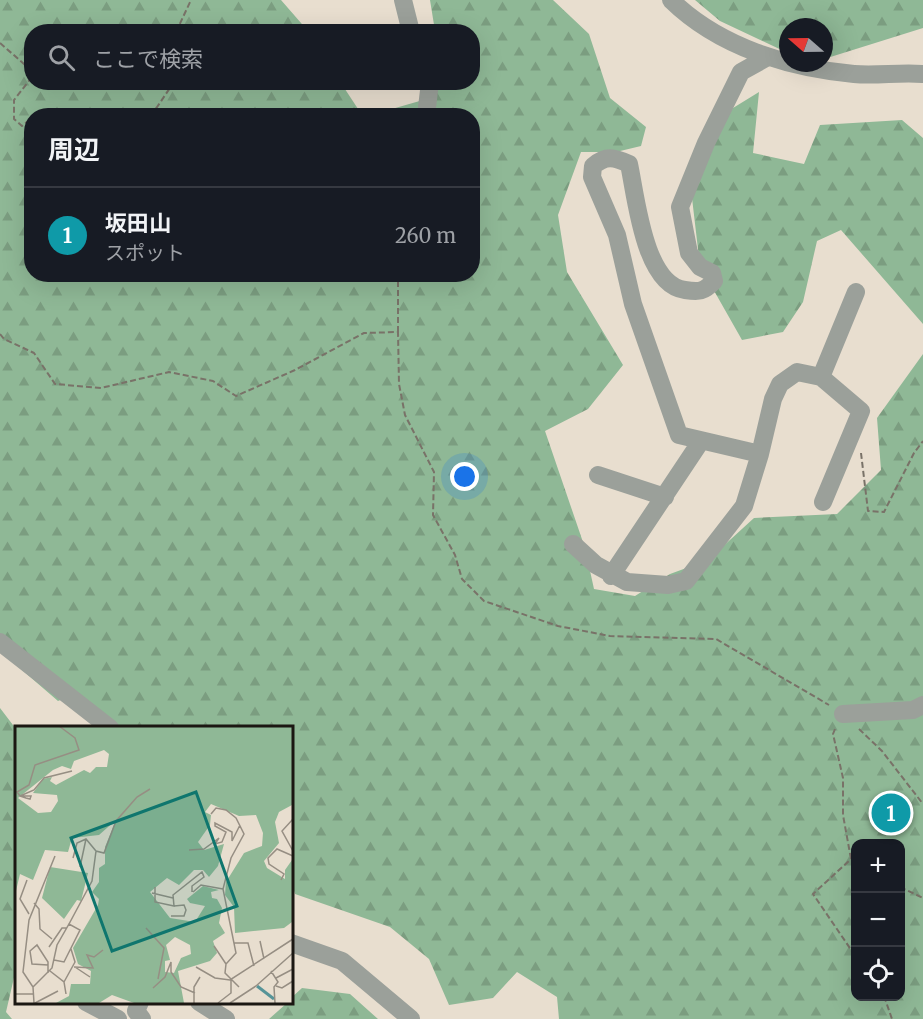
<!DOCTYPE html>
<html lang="ja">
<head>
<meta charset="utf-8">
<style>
  :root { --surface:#171b24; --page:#20242c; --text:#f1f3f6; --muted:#9ea1a6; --line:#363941; --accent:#0f766e }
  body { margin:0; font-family:Merriweather,"Noto Sans JP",serif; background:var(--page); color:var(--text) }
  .controls { position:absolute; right:18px; bottom:18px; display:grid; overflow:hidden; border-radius:12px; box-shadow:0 6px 24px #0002 }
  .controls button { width:54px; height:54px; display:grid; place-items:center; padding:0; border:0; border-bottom:2px solid var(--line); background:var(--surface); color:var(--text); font:30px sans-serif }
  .compass { position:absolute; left:779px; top:18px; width:54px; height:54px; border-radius:50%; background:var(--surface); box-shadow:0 6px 24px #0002; rotate:290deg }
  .you { position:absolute; left:465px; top:477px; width:21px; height:21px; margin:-15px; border:4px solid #fff; border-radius:50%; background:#1a73e8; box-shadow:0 0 0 9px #1a73e833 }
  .badge { display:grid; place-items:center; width:39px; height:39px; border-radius:50%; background:var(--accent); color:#fff; font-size:20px; font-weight:700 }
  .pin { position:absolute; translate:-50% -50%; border:3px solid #fff; box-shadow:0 2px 6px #0006 }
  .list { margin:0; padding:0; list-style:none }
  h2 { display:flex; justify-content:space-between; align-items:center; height:78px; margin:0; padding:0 24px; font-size:26px }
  h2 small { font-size:20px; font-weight:400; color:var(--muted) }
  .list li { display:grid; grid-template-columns:39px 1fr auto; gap:18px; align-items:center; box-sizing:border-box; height:96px; padding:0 24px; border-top:2px solid var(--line) }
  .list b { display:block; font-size:22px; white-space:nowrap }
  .list p { margin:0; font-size:20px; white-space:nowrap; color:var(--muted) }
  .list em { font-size:20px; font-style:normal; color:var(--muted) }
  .icon { flex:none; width:33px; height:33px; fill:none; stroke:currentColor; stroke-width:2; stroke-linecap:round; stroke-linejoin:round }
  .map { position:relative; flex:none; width:923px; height:1019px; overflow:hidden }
  .search { position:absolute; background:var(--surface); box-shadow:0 6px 24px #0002; left:24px; top:24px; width:456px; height:66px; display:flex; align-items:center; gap:15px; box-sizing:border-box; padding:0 21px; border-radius:24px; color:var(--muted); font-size:22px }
  .panel { position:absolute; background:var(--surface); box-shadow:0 6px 24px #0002; left:24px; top:108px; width:456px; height:174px; border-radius:24px }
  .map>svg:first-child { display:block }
  .forest { fill:url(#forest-firs); fill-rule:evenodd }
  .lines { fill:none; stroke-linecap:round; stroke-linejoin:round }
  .path { stroke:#797268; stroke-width:2; stroke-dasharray:6 3; stroke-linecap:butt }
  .minor { stroke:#9ba09a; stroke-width:18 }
  .inset-river { fill:none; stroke:#569498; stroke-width:3 }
  .inset-road { fill:none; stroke:#968e83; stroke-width:1.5 }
  .view { fill:#0f766e; fill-opacity:0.15; stroke:#0f766e; stroke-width:3 }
  .inset-edge { fill:none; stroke:#1b1712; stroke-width:3 }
</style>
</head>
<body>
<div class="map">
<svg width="923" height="1019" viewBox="0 0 923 1019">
  <defs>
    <pattern id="forest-firs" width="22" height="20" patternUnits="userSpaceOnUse" patternTransform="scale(1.5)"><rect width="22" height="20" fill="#8fb896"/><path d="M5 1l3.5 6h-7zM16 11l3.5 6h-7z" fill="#7b9d80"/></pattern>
  </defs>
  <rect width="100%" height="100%" fill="#e8decf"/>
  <!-- forest -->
  <path class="forest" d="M0,0H281L308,31L32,32V82L341,83L362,115L32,116V274H472V116L371,115L437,96V83L472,82V32L435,31L430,0H553L589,34L610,98L646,127L641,146L616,152H581L558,215L567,272L623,365L588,409L545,431L585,548L594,589L635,596L670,574L708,560L754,518L837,514L881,470L877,418L923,354V1019H559L557,997L517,972L493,998L449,1005L429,959L390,927L295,894L291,881V728H98L72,695L58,701L0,651ZM856,844H900V996H856Z
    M695,0H923V28L824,59V27H788V53L720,21Z
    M759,92L753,153L804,164L820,125L902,120L923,138V324L841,230L817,241L803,302L783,332L742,340L700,266L692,198L702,157L733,108Z
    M0,708L16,729V969L6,1012L12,1019H0Z
    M302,988L350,994L378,1019H269L287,1003L291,1002V998Z"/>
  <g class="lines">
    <!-- path -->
    <path class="path" d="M176,32L191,0
      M0,43L32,71
      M32,77L14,100V119L22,126L32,118
      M151,116L174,82
      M398,332V274
      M0,334L4,339L34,353L55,384L101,388L169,372L213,381L236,396L295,370L364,333L398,332L399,384L405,415L434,472L433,515L455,555L462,579L484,601L558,626L610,636L716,639L829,705
      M861,453L868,511L884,512L914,453L923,441
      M835,729L833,734L843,778V815L851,859
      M859,729L882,751L923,804
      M856,862L851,859L813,894L856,957
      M900,887L923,898
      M884,996L892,1019"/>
    <!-- minor -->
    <path class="minor" d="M403,0L411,32
      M671,0C719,47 789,68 854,74C877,76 900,72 923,74
      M426,116L430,82
      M821,377L856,292
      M760,454L773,399L780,384L797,372L821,377L861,411L823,502
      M598,475L665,497
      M573,544L596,565L627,582L668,585L686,581L744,506L760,454L679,435L633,304L617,235L592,177L593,166C606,155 614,157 629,164C636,196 644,285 685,290C699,292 704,292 714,281L712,273L700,267L689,253L680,207L706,143L741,72L766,58
      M611,576L701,441
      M0,642L110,728
      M843,714L913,710L923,705
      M291,943L342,961L411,1019
      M86,1002L118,1019
      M140,1002L136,1011L142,1019
      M199,1002L226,1019"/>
  </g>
  <!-- overview -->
  <g transform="translate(15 726)">
    <rect width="278" height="278" fill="#e8decf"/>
    <path d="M0,0H277V79L264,86L260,96L264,117L249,135L252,142L270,153V144L277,134V196L269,202L220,207L219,181L210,169L211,156L229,127L247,120L248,107L241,89L224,90L196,78L190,86L196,89L195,99L183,116L189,124L209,118L203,140L194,151L188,144H179L164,159L152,152L135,166L155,192L180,196L190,180L175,177L172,173L188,160L204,164L196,166L197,172L202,173L207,182L204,197L210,207L198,215L202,227L195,235L163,245L169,277H119L97,269L84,277H41L54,270L56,258H75L76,245L63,238L58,222L83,179L84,173L77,166L84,156V142L90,138V121L101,94L84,109L57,112L53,126L30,124L18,154L5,148L0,169ZM89,24L94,28L92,41H81L75,47L69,44L41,59L35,55L37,51L28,53L18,67L42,69L43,75L36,86L23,87L3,72L38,44L47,40L56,43L59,35ZM160,211L175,219L176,228L166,232L159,247L150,246V235L155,234L151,219ZM35,141L73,147L66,175L62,174L49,193L27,172Z" fill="#8fb896" fill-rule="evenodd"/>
    <path class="inset-river" d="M242,260L259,273"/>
    <path class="inset-road" d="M5,70L2,66L14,59L20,39L64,24L60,12L44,0M5,70L19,64L29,52L57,45M5,70H16L15,73L11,72ZM196,88L201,82L211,84L221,92L229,108L216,132L208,163L221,227L211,238L210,247L224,261M278,93L267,105L278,125M174,124L189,123L204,112L200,118L207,116L211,106L200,100V97L217,106V115L225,99M58,132L62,117L71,113L81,125L89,127L101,95L122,71L135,63M65,141L71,113M12,154L5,173L14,188M266,154L269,148L254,138L253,132L262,123L278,130M140,161V176L159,180L158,169L187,146L189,151L177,160V166M178,166L186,159L208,163M137,167L158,172M19,177L24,183L25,203L37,213M156,190H169L171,184L169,179L159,180M54,198L77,155L81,125M131,202L149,222L143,253M245,215L249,233M219,217H233L239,240M199,220L211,238M34,221L47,202H52M33,239L17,238L15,225L22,219L33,236V247M59,241L78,242L72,229L79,231L88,224M60,241L75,251M181,241L200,252L215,254L278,213M35,245L49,256L51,268M256,245L263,256L259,261L260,277M261,252L278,243M49,256L60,236L56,223M261,260L267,262L278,255M18,261L37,242L42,219L54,198L65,204L49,236L39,234M138,262L150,251L156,236V246L166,261L180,267M0,268H19M19,277L18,261L8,246L14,194L40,130M20,277L43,265M179,277V261L185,251M203,277L216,267V253M215,277L241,260L278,227"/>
    <path class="view" d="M181,66L222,180L97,225L56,112Z"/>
    <rect width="278" height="278" class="inset-edge"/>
  </g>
</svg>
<div class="controls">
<button>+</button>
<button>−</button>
<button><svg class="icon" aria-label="locate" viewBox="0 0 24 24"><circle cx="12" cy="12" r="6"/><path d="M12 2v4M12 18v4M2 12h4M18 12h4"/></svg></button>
</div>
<svg class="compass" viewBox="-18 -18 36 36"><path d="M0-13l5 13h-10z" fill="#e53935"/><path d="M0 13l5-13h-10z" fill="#9ea1a6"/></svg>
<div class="you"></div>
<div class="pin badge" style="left:891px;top:813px;background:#0f9aa8">1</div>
<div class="search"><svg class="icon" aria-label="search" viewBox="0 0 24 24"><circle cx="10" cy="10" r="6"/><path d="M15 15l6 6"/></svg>ここで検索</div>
<section class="panel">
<h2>周辺<small></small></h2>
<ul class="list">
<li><span class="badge" style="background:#0f9aa8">1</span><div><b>坂田山</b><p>スポット</p></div><em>260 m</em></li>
</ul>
</section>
</div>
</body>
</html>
